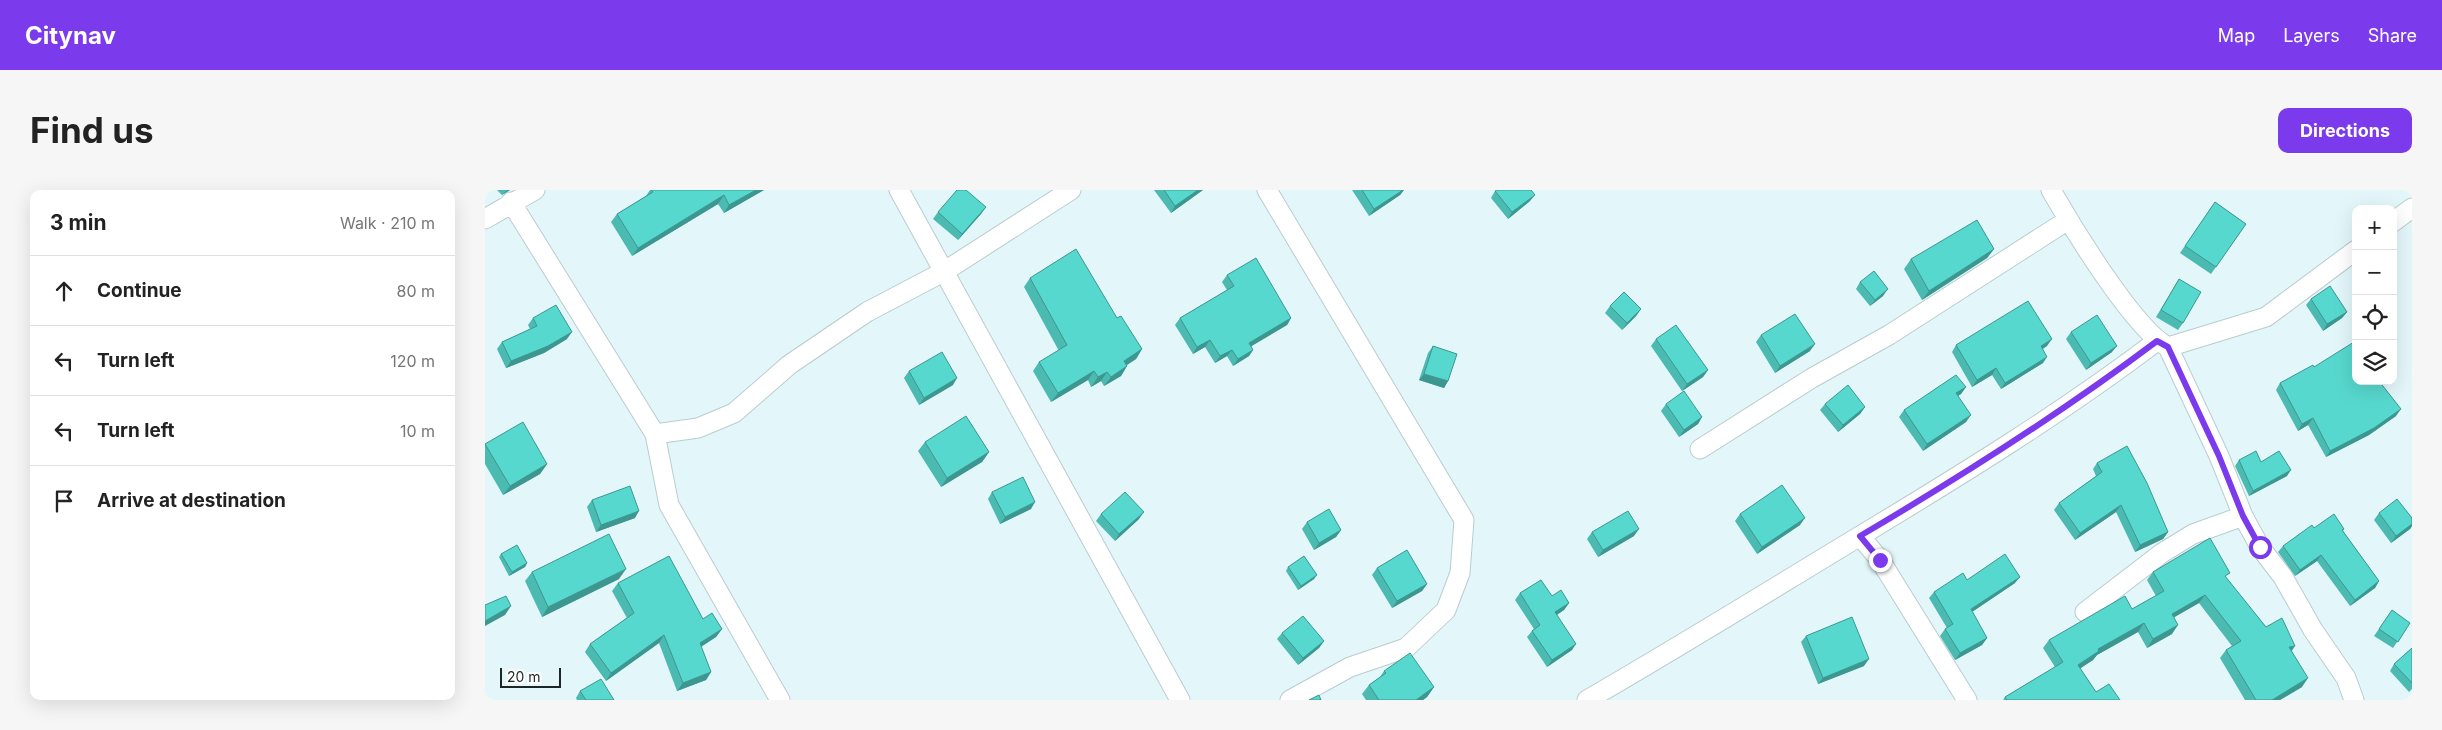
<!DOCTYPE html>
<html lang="en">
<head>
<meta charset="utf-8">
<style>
  :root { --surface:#fff; --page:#f6f6f6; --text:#222; --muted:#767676; --line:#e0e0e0; --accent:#7c3aed }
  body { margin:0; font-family:Inter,sans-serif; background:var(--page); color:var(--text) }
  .controls { position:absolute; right:15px; top:15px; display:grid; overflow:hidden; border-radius:10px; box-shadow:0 5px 20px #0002 }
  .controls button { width:45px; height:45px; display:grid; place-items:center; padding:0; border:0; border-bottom:1px solid var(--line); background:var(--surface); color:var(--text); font:25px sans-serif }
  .scale { position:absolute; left:15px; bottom:12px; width:61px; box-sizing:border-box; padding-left:5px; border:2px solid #1d2526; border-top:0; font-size:14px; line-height:18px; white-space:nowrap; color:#1d2526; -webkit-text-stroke:4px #fff; paint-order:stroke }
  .stop { position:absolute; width:15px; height:15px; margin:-11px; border:4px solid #7c3aed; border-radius:50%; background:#fff }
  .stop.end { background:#7c3aed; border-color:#fff; box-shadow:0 1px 5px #0008 }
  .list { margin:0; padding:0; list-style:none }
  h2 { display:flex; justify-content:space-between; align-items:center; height:65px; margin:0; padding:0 20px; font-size:21px }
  h2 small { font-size:16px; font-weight:400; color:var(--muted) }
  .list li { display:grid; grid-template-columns:32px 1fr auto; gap:15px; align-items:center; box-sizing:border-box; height:70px; padding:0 20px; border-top:1px solid var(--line) }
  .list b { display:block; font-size:19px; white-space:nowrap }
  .list em { font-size:16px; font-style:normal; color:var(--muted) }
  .icon { flex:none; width:28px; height:28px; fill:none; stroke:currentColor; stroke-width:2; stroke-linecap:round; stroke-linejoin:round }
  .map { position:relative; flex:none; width:1927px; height:510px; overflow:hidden; border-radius:10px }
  header { display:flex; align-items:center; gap:30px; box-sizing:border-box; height:70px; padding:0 25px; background:var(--accent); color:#fff }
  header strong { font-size:24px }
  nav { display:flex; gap:28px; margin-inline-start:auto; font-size:18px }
  .intro { display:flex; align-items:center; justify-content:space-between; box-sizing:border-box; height:120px; padding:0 30px }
  h1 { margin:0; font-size:35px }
  .button { padding:12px 22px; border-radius:10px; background:var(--accent); color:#fff; font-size:18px; font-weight:700 }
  main { display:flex; gap:30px; padding:0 30px }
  aside { flex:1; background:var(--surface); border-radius:10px; box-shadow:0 5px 20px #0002 }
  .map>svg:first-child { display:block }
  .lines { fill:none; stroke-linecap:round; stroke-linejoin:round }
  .street-casing { stroke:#b9cccf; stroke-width:21 }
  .street { stroke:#fff; stroke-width:19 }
  .wall { fill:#4bbab1 }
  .shaded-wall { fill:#3d9790 }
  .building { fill:#57d8ce; stroke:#3d9790 }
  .route { stroke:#7c3aed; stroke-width:6 }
</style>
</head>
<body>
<header>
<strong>Citynav</strong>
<nav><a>Map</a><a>Layers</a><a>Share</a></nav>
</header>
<div class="intro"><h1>Find us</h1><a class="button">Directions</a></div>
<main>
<aside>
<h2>3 min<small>Walk · 210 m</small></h2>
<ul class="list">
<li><svg class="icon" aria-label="ahead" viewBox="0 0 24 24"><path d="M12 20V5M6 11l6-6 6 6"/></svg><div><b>Continue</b></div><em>80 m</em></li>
<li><svg class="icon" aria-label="left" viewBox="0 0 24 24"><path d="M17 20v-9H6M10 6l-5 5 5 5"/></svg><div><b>Turn left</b></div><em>120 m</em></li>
<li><svg class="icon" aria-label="left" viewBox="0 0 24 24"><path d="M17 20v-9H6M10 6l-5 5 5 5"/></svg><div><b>Turn left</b></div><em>10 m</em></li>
<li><svg class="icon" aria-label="arrive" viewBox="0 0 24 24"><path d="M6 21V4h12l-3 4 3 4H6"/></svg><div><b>Arrive at destination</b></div></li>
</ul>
</aside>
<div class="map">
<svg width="1927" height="510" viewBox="0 0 1927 510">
  <rect width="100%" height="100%" fill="#e3f7fa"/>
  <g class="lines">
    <defs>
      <path id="street" d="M414,0L695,510
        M782,0L979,330L975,383L961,420L921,458L865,477L805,510
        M1566,0C1587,37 1649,139 1683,157L1781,127L1871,60
        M26,12L170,244L184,315L295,510
        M0,29L50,0
        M1908,32L1927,18
        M1683,157L1734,266L1758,326L1775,357L1798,387L1828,440L1861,488L1869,510
        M170,244L213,238L249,223L304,175L382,122L460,81L586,0
        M1215,259L1327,188L1404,145L1583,30
        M1375,346L1395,370L1482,510
        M1600,422L1677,363L1708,344L1758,326
        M1102,510C1194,457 1284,401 1375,346C1476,285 1577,223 1672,151"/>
    </defs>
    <!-- street casing -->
    <use href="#street" class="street-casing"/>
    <!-- street -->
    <use href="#street" class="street"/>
  </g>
  <!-- wall -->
  <path class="wall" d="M12,0H25L17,5Z
    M165,0H279L239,23L233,14L147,66L126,32L132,24L161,6Z
    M669,0H718L686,23Z
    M867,0H919L915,5L884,26Z
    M1010,1L1045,11L1023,29L1006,8Z
    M1730,12L1761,34L1726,84L1695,63Z
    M501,17L496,24L473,50L448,29L453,22Z
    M1509,59L1502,68L1437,110L1419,79L1426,69Z
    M742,85L806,128L802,135L766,156L768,160L764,166L748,176L742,166L730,173L720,157L708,164L690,135L695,128L742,100L737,92Z
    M545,88L632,128L657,159L651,169L641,175L642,176L636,186L619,196L616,191L606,197L603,190L566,212L548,181L554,172L574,161L539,97Z
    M1694,89L1698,133L1693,140L1671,127Z
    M1375,92L1398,106L1385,116L1371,99Z
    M1826,109L1862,122L1857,128L1838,141L1821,115Z
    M1125,116L1156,119L1151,126L1137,140L1120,123Z
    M48,128L82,149L59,163L21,178L12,159L17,152L45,139L43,135Z
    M1586,142L1627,162L1601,180L1581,149Z
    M1276,145L1325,161L1290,183L1271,152Z
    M1171,149L1223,180L1218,187L1197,201L1166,156Z
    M1471,155L1562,156L1558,159V173L1516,199L1507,185L1487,197L1467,162Z
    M948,156L963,191L959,198L934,190L943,163Z
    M1829,177L1911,226L1884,245L1841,267L1823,235L1813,241L1791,200L1795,193Z
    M424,181L468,195L434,215L419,188Z
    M1481,197L1476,204L1473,206L1481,232L1438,261L1414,227L1419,220Z
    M1181,214L1217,227L1213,234L1194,247L1176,221Z
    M1340,214L1380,217L1375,224L1353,242L1335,220Z
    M440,252L504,262L497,272L456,297L433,261Z
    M0,254L62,274L55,284L18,305L0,274Z
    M1754,270L1776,272L1802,286L1764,306L1750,276Z
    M1612,273L1683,342L1678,349L1650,362L1631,322L1590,350L1569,320L1574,313L1611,286L1608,279Z
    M507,302L546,319L515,334L503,309Z
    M107,310L150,328L111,342L102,317Z
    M1894,323L1927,328V336L1925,339L1906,353L1889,330Z
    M616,324L654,329L630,351L611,331Z
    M1255,324L1315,335L1272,364L1250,331Z
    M822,332L856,340L851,347L829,360L817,339Z
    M1859,339L1858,341L1894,391L1890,398L1865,416L1832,371L1810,386L1793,362L1798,356Z
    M1107,342L1149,346L1113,367L1102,349Z
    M16,364L42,373L40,377L24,386L14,367Z
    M803,377L829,389L813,400L801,381Z
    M892,378L942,394L937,401L907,418L887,385Z
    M47,382L134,389L57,427L40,391Z
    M1668,382L1741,388L1781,437L1807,461L1817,497L1795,510H1760L1735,468L1741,460L1747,456L1714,413L1689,427L1687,444L1662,458L1653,442L1612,465L1608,470L1595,478L1611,502L1635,510H1518L1520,507L1570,477L1558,458L1564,450L1647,419L1671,406L1662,390Z
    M1482,390L1530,393L1487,422L1502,448L1497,455L1470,470L1455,446L1460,439L1462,438L1444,408L1449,402Z
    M133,393L218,429L237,439L231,447L216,457L226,482L221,490L192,501L174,453L121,491L100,462L105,454L142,428L127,401Z
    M1035,403L1067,406L1084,413L1079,420L1072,425L1087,460L1062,477L1042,447L1047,441L1049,439L1030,410Z
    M1907,420L1925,433L1908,458L1889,446Z
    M797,443L839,451L834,458L813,475L792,449Z
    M1321,446L1379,476L1333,494L1316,452Z
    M1927,458V499L1924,502L1905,481L1909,474Z
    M899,481L949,497L942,507L938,510H881L877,504L884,495L895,487Z
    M95,501L129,510H92L91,508Z"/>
  <!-- shaded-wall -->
  <path class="shaded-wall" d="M23,0H25L17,5L20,2Z
    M271,0H279L239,23L244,15Z
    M713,0H718L686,23L690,16Z
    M918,0H919L915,5L884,26L889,19Z
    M239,5L233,14L147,66L153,58Z
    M1050,5L1045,11L1023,29L1027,22Z
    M501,17L496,24L473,50L477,44Z
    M1509,59L1502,68L1437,110L1444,101Z
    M1403,99L1398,106L1385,116L1390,110Z
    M1156,119L1151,126L1137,140L1142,133Z
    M1862,122L1857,128L1838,141L1842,134Z
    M806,128L802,135L760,160L764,153Z
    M87,142L82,149L59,163L21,178L26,171Z
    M1567,149L1562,156L1551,162L1556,156Z
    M725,150L720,157L708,164L712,157Z
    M1330,154L1325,161L1290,183L1295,176Z
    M1632,156L1627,162L1601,180L1606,173Z
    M657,159L651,169L633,181L639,171Z
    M747,160L742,166L730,173L735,166Z
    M768,160L764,166L748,176L753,169Z
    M1562,167L1558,173L1516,199L1520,193Z
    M642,176L636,186L619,196L626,187Z
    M1511,178L1507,185L1487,197L1492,190Z
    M1223,180L1218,187L1197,201L1202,194Z
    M609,181L603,190L566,212L573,203Z
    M622,182L616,191L606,197L613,187Z
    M939,184L963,191L959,198L934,190Z
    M472,188L468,195L434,215L439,208Z
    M1481,197L1476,204L1466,210L1471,203Z
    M1380,217L1375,224L1353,242L1358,235Z
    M1916,219L1911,226L1884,245L1841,267L1845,261Z
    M1486,225L1481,232L1438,261L1442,254Z
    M1217,227L1213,234L1194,247L1199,240Z
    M1828,228L1823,235L1813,241L1817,234Z
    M504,262L497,272L456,297L462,288Z
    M62,274L55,284L18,305L25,296Z
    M1806,280L1802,286L1764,306L1768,301Z
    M550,312L546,319L515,334L520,327Z
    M1636,315L1631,322L1590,350L1595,343Z
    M154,321L150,328L111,342L116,335Z
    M659,322L654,329L630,351L634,344Z
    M1320,328L1315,335L1272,364L1277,357Z
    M1927,334V336L1925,339L1906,353L1911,346Z
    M1154,339L1149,346L1113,367L1118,360Z
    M856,340L851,347L829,360L834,353Z
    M1683,342L1678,349L1650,362L1655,355Z
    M1836,365L1832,371L1810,386L1815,380Z
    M42,373L40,377L24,386L27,382Z
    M141,379L134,389L57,427L63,417Z
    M832,385L829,389L813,400L816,396Z
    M1535,387L1530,393L1481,426L1486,419Z
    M1894,391L1890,398L1865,416L1870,410Z
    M942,394L937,401L907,418L912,411Z
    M1720,405L1714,413L1681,432L1687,424Z
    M1084,413L1079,420L1065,429L1070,422Z
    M26,416L20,425L0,436V431Z
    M1659,433L1653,442L1612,465L1608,470L1587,484L1593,475L1613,459Z
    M1693,435L1687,444L1662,458L1668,449Z
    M237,439L231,447L209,461L215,453Z
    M179,445L174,453L121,491L126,483Z
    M1502,448L1497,455L1470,470L1475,463Z
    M839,451L834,458L813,475L818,468Z
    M1091,454L1087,460L1062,477L1067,470Z
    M1810,456L1804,465V457Z
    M1384,469L1379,476L1333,494L1338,488Z
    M226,482L221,490L192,501L198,493Z
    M1823,488L1817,497L1795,510H1787Z
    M949,497L942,507L938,510H931Z"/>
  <!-- building -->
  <path class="building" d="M166,0H271L244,15L239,5L153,58L132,24L168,2Z
    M472,0H481L501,17L477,44L453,22Z
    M679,0H713L690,16Z
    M877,0H918L889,19Z
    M1012,0H1046L1050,5L1027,22L1010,1Z
    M1730,12L1761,34L1731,77L1700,56Z
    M1492,30L1509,59L1444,101L1426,69Z
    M591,59L632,128L636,126L657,159L639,171L642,176L626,187L622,182L613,187L609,181L573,203L554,172L582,155L545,88Z
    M771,68L806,128L764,153L768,160L753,169L747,160L735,166L725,150L712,157L695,128L749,96L742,85Z
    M1389,81L1403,99L1390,110L1375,92Z
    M1694,89L1716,102L1698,133L1676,120Z
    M1845,96L1862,122L1842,134L1826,109Z
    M1139,102L1156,119L1142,133L1125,116Z
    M1543,111L1567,149L1556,156L1562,167L1520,193L1511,178L1492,190L1471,155Z
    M71,115L87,142L63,156L26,171L17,152L52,136L48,128Z
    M1310,124L1330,154L1295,176L1276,145Z
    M1612,125L1632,156L1606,173L1586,142Z
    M1191,135L1223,180L1202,194L1171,149Z
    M1869,152L1871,155V191H1894L1916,219L1889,238L1845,261L1828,228L1817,234L1795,193L1828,175L1829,177Z
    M948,156L972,164L963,191L939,184Z
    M457,162L472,188L439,208L424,181Z
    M1471,185L1481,197L1471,203L1486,225L1442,254L1419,220Z
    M1363,195L1380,217L1358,235L1340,214Z
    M1199,201L1217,227L1199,240L1181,214Z
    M481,226L504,262L462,288L440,252Z
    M38,232L62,274L25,296L0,254Z
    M1642,256L1662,293L1683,342L1655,355L1636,315L1595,343L1574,313L1617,282L1612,273Z
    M1771,261L1776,272L1794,261L1806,280L1768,301L1754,270Z
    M538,287L550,312L520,327L507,302Z
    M1297,295L1320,328L1277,357L1255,324Z
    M145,296L154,321L116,335L107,310Z
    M640,302L659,322L634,344L616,324Z
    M1912,309L1927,328V334L1911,346L1894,323Z
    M844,319L856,340L834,353L822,332Z
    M1143,321L1154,339L1118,360L1107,342Z
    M1849,324L1859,339L1857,340L1894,391L1870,410L1836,365L1815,380L1798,356L1827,335L1829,338Z
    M124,344L141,379L63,417L47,382Z
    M1725,348L1745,383L1740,386L1781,437L1797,428L1810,456L1804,457L1823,488L1787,510H1771L1741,460L1756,451L1720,405L1687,424L1693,435L1668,449L1659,433L1613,459L1614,461L1593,475L1611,502L1624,494L1635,510H1522L1520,507L1578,472L1564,450L1640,406L1647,419L1679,401L1668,382Z
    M32,355L42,373L27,382L16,364Z
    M922,360L942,394L912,411L892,378Z
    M1520,364L1535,387L1486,419L1502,448L1475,463L1460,439L1468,434L1449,402L1478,383L1482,390Z
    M184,366L218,429L227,423L237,439L215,453L226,482L198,493L179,445L126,483L105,454L149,423L133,393Z
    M819,366L832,385L816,396L803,377Z
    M1056,390L1067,406L1076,400L1084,413L1070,422L1091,454L1067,470L1047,441L1055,435L1035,403Z
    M21,406L26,416L0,431V415Z
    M1907,420L1925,433L1913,452L1894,439Z
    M818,426L839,451L818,468L797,443Z
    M1367,427L1384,469L1338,488L1321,446Z
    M1927,458V493L1909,474Z
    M925,463L949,497L931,510H894L884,495L901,483L899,481Z
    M116,489L129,510H101L95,501Z
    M834,505L836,510H824Z"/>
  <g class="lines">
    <!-- route -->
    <path class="route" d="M1395,370L1375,346C1477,286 1578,222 1672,151L1683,157L1734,266L1758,326L1775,357"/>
  </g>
</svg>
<div class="controls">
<button>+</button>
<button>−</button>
<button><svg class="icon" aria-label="locate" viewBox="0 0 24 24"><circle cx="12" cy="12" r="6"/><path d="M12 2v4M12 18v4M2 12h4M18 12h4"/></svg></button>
<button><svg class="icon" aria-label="layers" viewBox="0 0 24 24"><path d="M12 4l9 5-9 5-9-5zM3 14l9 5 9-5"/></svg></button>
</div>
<div class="scale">20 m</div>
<div class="stop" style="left:1775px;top:357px"></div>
<div class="stop end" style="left:1395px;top:370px"></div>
</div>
</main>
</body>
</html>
